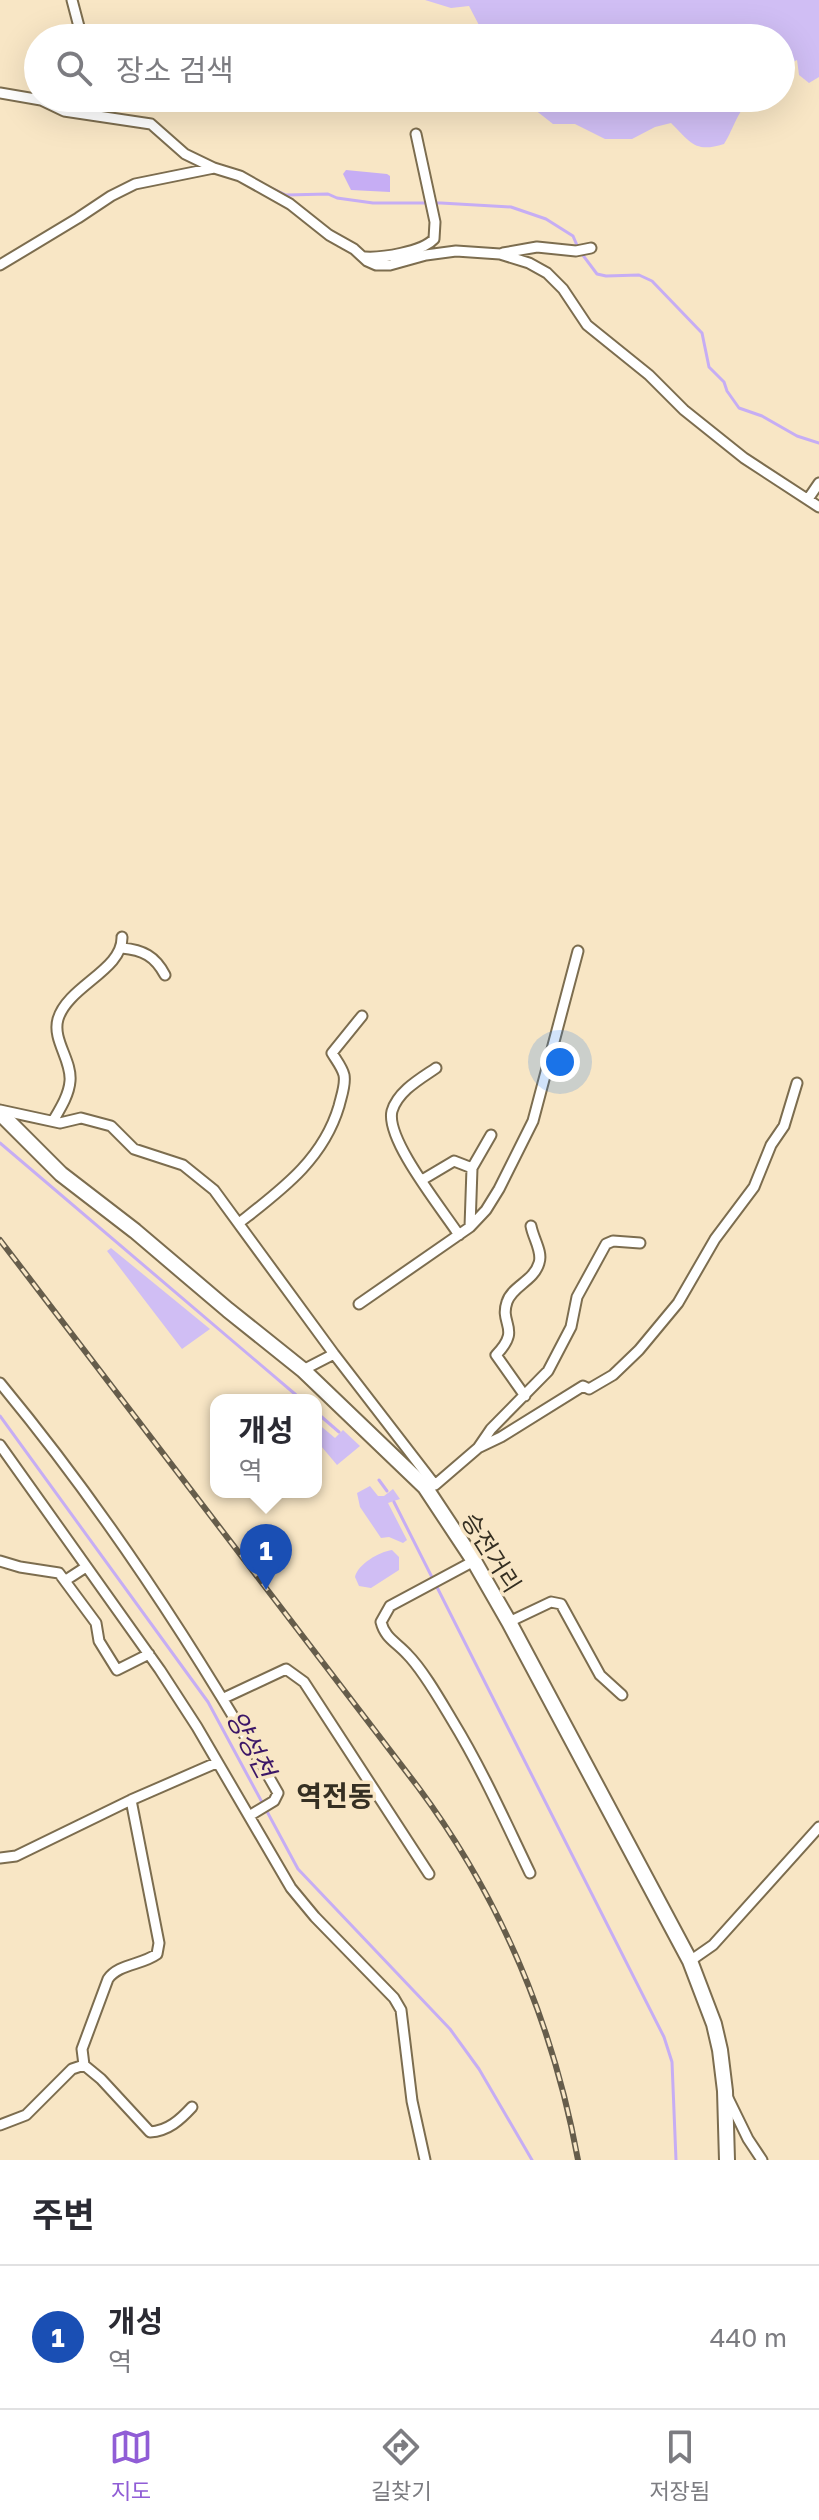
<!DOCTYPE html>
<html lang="ko">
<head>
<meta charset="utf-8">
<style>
  :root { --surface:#fff; --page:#f2f2f3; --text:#2b2b33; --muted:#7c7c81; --line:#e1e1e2; --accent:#905dd6 }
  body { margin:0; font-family:"Golos Text","Noto Sans KR",sans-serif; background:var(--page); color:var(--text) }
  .you { position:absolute; left:560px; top:1062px; width:28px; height:28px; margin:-20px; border:6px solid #fff; border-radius:50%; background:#1a73e8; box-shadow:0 0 0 12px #1a73e833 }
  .badge { display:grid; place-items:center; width:52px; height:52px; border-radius:50%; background:var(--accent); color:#fff; font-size:26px; font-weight:700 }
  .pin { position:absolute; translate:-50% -66px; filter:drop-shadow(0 2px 4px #0008) }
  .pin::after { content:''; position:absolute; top:42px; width:28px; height:24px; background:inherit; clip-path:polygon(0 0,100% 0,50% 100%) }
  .popup { position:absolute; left:210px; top:1394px; width:112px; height:104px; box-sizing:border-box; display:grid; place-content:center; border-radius:16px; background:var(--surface); filter:drop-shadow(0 2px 6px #0005); font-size:26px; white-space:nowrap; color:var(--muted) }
  .popup b { font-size:30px; color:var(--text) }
  .popup::after { content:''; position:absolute; left:50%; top:100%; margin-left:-16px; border:16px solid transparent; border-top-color:var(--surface) }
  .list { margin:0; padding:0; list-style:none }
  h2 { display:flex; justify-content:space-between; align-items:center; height:104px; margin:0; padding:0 32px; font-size:34px }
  h2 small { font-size:26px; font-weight:400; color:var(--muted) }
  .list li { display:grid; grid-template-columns:52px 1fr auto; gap:24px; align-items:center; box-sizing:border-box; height:144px; padding:0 32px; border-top:2px solid var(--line) }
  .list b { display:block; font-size:30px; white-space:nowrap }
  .list p { margin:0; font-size:26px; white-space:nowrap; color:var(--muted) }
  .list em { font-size:26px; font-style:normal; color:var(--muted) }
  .icon { flex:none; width:44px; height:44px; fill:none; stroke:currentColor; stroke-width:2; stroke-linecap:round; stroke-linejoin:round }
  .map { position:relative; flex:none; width:819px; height:2160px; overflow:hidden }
  .search { position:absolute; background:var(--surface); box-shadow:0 8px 32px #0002; left:24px; right:24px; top:24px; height:88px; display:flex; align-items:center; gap:20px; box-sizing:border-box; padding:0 28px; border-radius:44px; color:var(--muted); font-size:30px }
  .sheet { height:248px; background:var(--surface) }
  nav { display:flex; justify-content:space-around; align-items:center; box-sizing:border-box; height:112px; border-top:2px solid var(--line); background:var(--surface); font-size:22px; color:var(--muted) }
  nav a { display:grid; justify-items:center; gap:4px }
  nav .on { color:var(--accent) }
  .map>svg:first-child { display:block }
  .green { fill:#d0bef4 }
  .water { fill:#c6adf4 }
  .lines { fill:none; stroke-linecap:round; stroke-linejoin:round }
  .stream { stroke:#c6adf4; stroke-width:3 }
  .minor-casing { stroke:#7c6d4f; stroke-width:13 }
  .primary-casing { stroke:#7c6d4f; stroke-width:18 }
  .minor { stroke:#fff; stroke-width:9 }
  .primary { stroke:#fff; stroke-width:14 }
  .rail-casing { stroke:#665d4b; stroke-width:6 }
  .rail { stroke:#f8e6c5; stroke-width:3; stroke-dasharray:9; stroke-linecap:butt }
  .labels { text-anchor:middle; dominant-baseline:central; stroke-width:7; stroke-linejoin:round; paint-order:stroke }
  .street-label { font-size:24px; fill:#352f22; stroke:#f8e6c5 }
  .water-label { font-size:26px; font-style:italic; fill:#3c1667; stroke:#f8e6c5 }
  .quarter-label { font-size:28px; font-weight:bold; fill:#352f22; stroke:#f8e6c5 }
</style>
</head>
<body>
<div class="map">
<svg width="819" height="2160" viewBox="0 0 819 2160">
  <rect width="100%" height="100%" fill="#f8e6c5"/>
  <!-- green -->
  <path class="green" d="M425,0H819V77L809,83L799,75L797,60L789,64L781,81V38H471L481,29L469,6L451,8Z
    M520,98H761C739,100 735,128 724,144C695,153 691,143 671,123L655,127L632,139H605L575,124H553Z
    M111,1248L210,1329L182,1349L107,1251Z
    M316,1422L335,1438L343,1430L360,1446L337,1465L316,1440Z
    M370,1486L378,1496H384L393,1489L400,1499L388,1503L407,1540L403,1543L389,1537L381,1538L360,1507L357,1493Z
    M392,1550L399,1557V1570L371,1588L359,1586L355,1577C358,1564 379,1552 392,1550Z"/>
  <!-- water -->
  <path class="water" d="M346,170L387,174L390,176V192L351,190L343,174Z"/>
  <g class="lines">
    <!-- stream -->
    <path class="stream" d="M241,172L262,183
      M139,179L162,174
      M269,187L286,195L328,194L337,198L373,203H441L511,207L546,219L573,236L579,250L597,274L606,276L639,275L652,281L702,333L709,367L724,382L727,391L739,408L762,416L797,436L819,443
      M117,188L131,181
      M0,1143L302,1400
      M316,1412L339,1432
      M0,1416L208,1702L298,1869L450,2029L479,2069L532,2160
      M379,1480L387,1491
      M394,1502L664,2037L672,2062L676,2160"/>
    <defs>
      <path id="minor" d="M72,0L82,38
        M0,93L41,100L64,111L151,124L185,154L214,168L240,176L290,204L329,235L354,249L367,261L376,265H390L426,255L456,251L500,254L529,263L547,273L563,289L587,325L649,375L684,410L744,458L819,507
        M503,253L537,247L576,251L591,248
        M365,257C382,258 422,252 434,239L435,222L416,134
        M0,265L78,218L111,196L135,184L214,168
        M808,499L819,483
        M122,948C143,950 155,956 165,975
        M436,1068C420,1079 398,1091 392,1111C385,1139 442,1209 459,1235
        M0,1110L60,1123L81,1118L111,1126L134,1149L183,1165L214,1190L334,1354L435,1485L425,1487
        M53,1121C60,1109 69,1095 70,1081C72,1060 52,1040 58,1019C68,986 123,970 122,937
        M422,1180L454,1161L472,1168
        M239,1223C281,1190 323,1160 339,1106C341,1097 346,1085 344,1075C342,1067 336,1060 332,1053L362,1016
        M470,1227L472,1168L491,1135
        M359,1304L470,1227L486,1210L499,1189L533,1121L578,951
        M303,1370L334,1354
        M0,1383C106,1511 196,1649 278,1793L274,1801L249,1816
        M525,1396L496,1355C522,1328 499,1325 507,1302C512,1286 534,1281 539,1263C543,1252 533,1238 531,1226
        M0,1445L160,1670L197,1727L291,1888L315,1917L394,1998L401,2010L412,2101L425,2160
        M478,1448L501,1437L583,1386L589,1389L613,1375L639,1350L678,1303L715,1239L754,1187L771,1145L784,1126L797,1083
        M435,1485L478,1448L491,1429L548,1371L571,1327L577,1297L606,1244L613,1241L640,1243
        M0,1561L20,1567L59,1573L96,1623L99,1641L117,1670L149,1654
        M474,1561L390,1606L381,1622C385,1638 396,1642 407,1654C423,1670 440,1700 452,1720C482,1769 505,1821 530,1873
        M66,1580L86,1567
        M509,1622L551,1602L561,1604L600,1675L622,1695
        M224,1698L286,1669L304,1682L429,1874
        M131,1800L159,1943L157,1954C142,1965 118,1964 108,1979L82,2049L84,2065L101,2079L150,2132C168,2131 180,2120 192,2107
        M0,1858L16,1856L131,1800L216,1763
        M690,1961L713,1945L819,1827
        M727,2096L748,2139L762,2160
        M0,2125L26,2115L72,2069L84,2065"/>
      <path id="primary" d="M0,1113L61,1174L135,1231L228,1310L303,1370L425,1487L474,1561L509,1622L690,1961L714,2024L720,2050L725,2091L727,2160"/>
    </defs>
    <!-- minor casing -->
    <use href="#minor" class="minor-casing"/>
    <!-- primary casing -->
    <use href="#primary" class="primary-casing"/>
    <!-- minor -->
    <use href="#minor" class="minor"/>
    <!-- primary -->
    <use href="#primary" class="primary"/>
    <defs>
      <path id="rail" d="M0,1240L418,1787C501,1899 553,2023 578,2160"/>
    </defs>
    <!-- rail casing -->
    <use href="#rail" class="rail-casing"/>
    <!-- rail -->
    <use href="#rail" class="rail"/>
  </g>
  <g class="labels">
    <!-- street labels -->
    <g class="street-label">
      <text transform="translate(492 1552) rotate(58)">승전거리</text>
    </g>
    <!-- water labels -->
    <g class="water-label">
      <text transform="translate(251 1744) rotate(62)">양성천</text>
    </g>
    <!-- quarter labels -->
    <g class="quarter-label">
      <text x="335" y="1795">역전동</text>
    </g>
  </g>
</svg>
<div class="you"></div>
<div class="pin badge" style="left:266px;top:1590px;background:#1a4fb4">1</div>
<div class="popup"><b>개성</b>역</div>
<div class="search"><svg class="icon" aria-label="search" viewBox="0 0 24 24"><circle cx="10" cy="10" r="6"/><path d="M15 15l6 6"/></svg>장소 검색</div>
</div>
<section class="sheet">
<h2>주변<small></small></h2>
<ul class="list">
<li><span class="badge" style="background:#1a4fb4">1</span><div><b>개성</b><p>역</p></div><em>440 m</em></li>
</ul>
</section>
<nav>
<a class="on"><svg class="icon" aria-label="map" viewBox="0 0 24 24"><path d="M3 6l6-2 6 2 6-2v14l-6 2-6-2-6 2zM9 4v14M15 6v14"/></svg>지도</a>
<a><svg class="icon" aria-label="directions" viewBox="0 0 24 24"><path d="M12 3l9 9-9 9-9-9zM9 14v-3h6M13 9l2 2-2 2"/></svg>길찾기</a>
<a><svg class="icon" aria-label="saved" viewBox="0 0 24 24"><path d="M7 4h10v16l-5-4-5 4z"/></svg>저장됨</a>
</nav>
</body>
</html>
